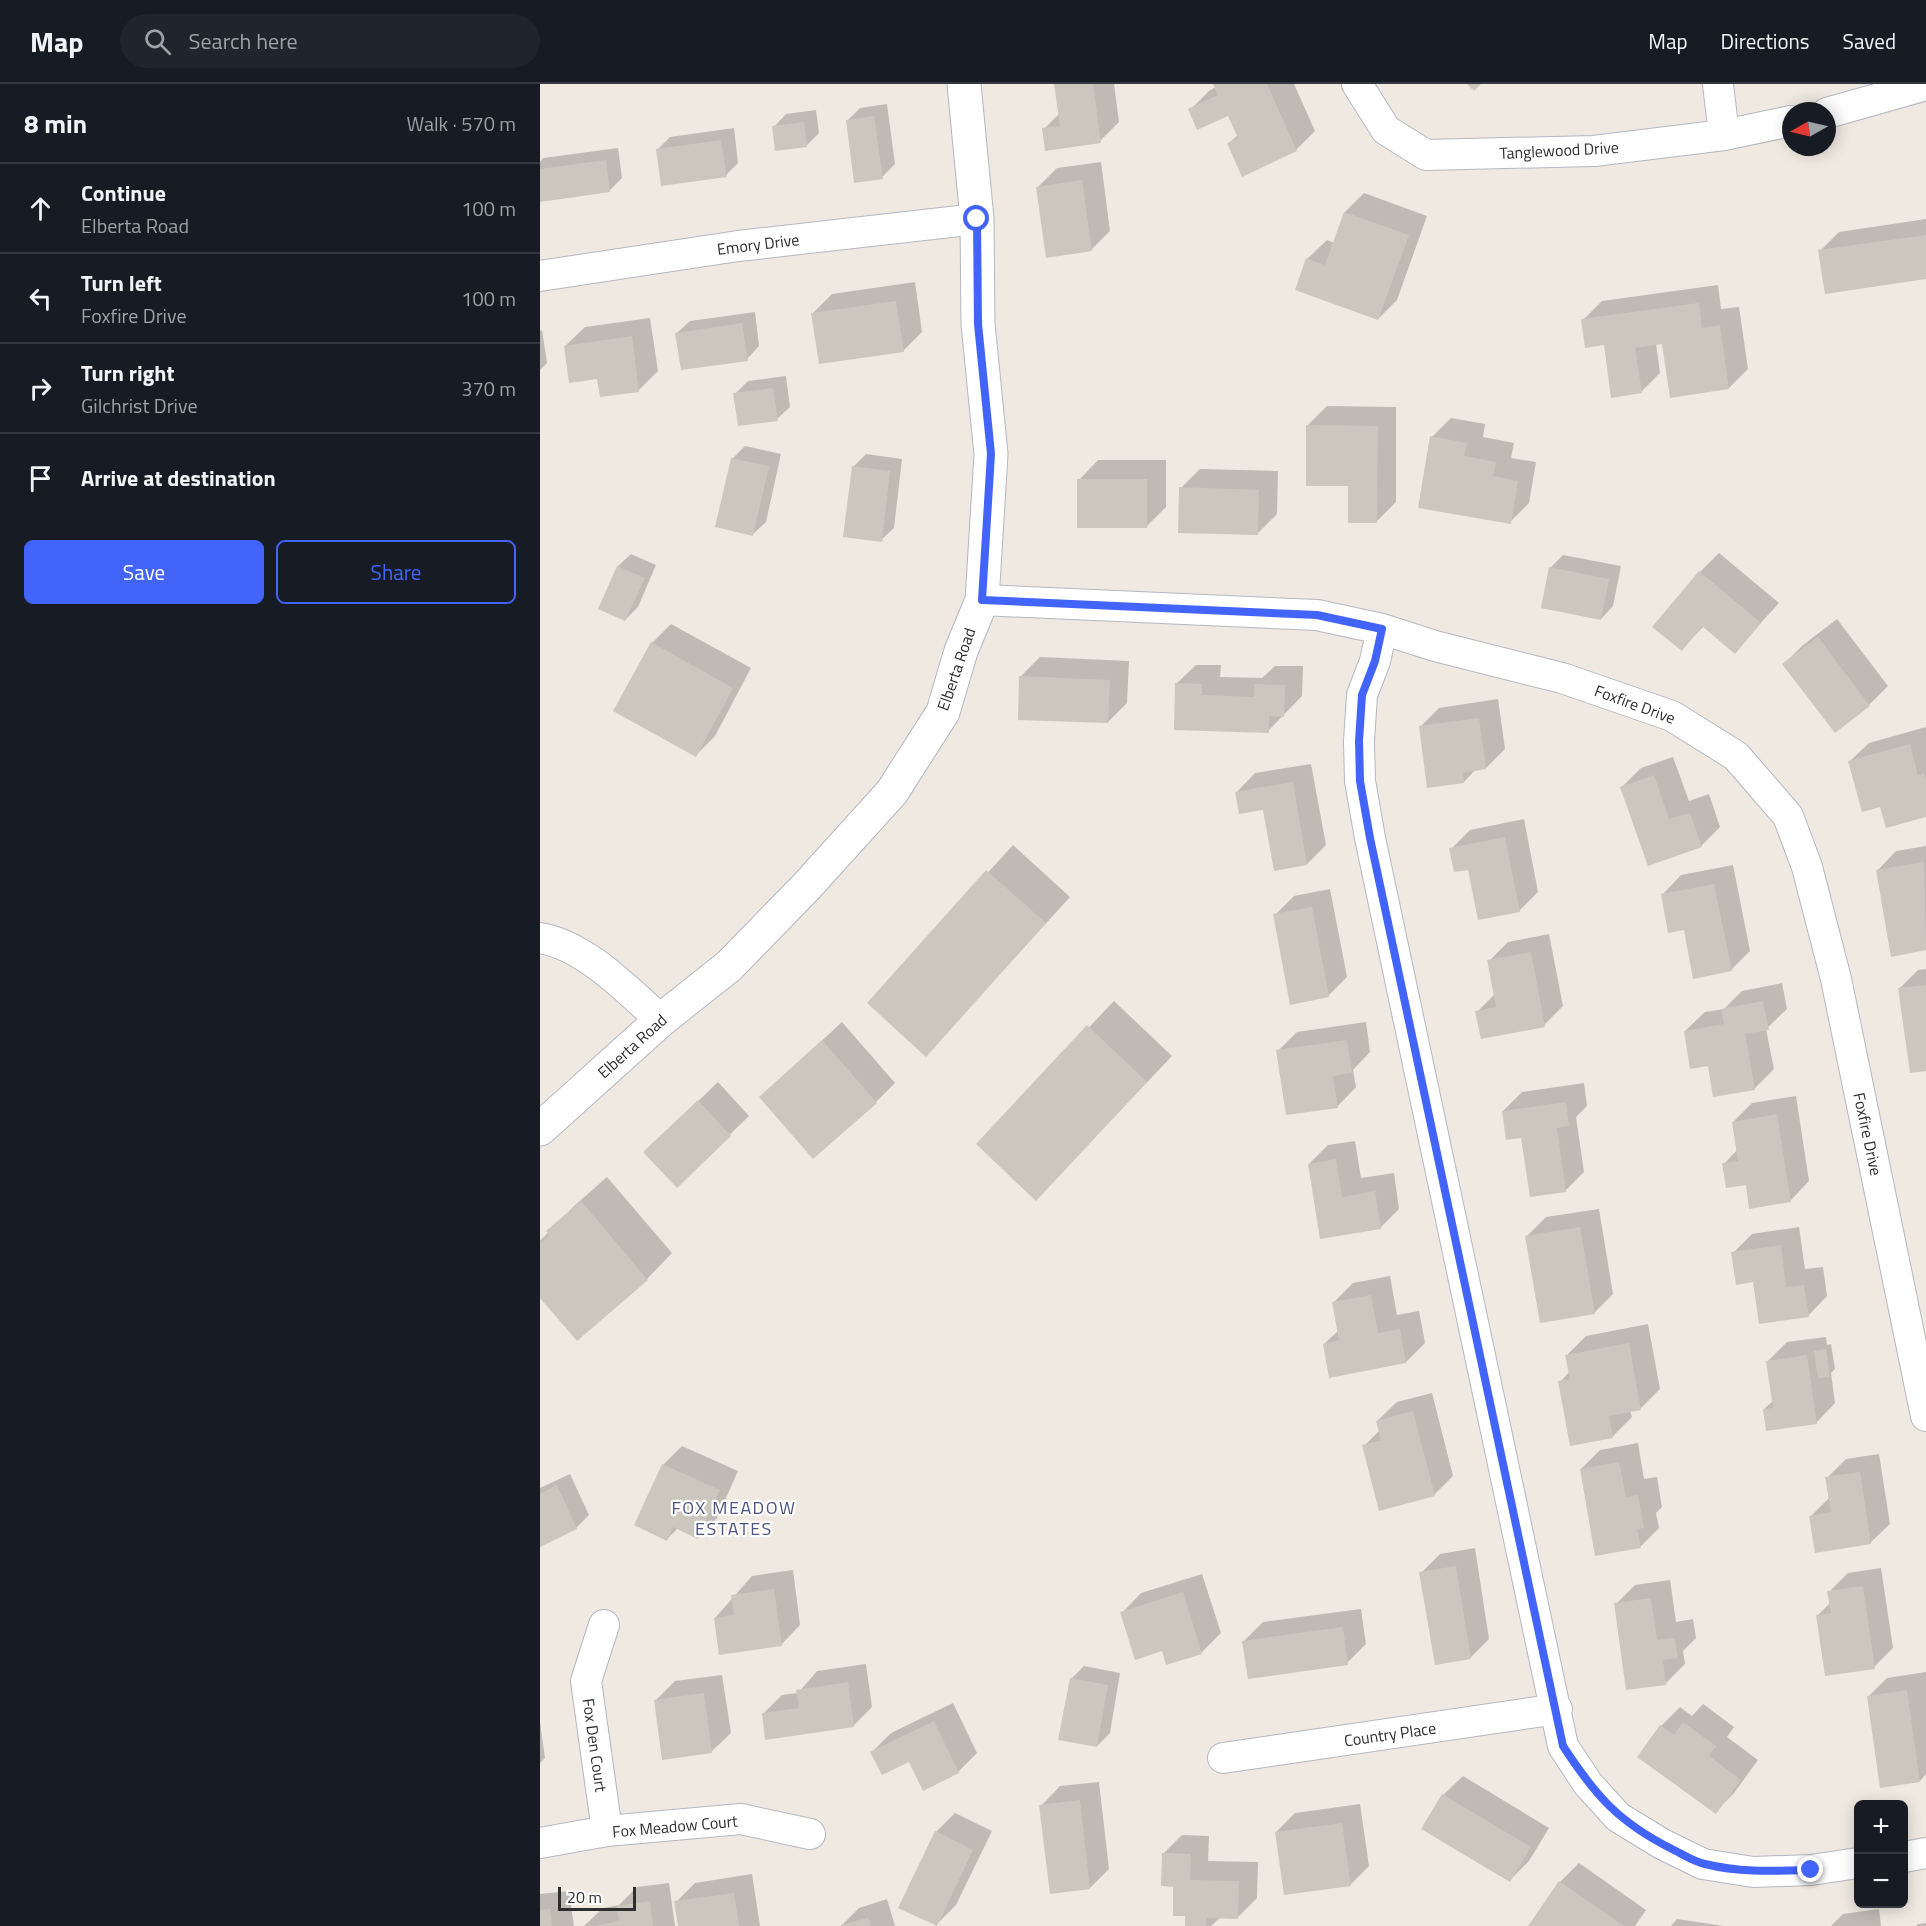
<!DOCTYPE html>
<html lang="en">
<head>
<meta charset="utf-8">
<style>
  :root { --surface:#171b24; --page:#20242c; --text:#f1f3f6; --muted:#9ea1a6; --line:#363941; --accent:#4264fb }
  body { margin:0; font-family:"Titillium Web",sans-serif; background:var(--page); color:var(--text) }
  .controls { position:absolute; right:18px; bottom:18px; display:grid; overflow:hidden; border-radius:9px; box-shadow:0 3px 15px #0003 }
  .controls button { width:54px; height:54px; display:grid; place-items:center; padding:0; border:0; border-bottom:2px solid var(--line); background:var(--surface); color:var(--text); font:30px sans-serif }
  .compass { position:absolute; left:1242px; top:18px; width:54px; height:54px; border-radius:50%; background:var(--surface); box-shadow:0 3px 15px #0003; rotate:262deg }
  .scale { position:absolute; left:18px; bottom:15px; width:78px; box-sizing:border-box; padding-left:6px; border:3px solid #2e2e2e; border-top:0; font-size:16px; line-height:21px; white-space:nowrap; color:#2e2e2e; -webkit-text-stroke:4px #fff; paint-order:stroke }
  .stop { position:absolute; width:18px; height:18px; margin:-14px; border:4px solid #4264fb; border-radius:50%; background:#fff }
  .stop.end { background:#4264fb; border-color:#fff; box-shadow:0 2px 6px #0008 }
  .list { margin:0; padding:0; list-style:none }
  h2 { display:flex; justify-content:space-between; align-items:center; height:78px; margin:0; padding:0 24px; font-size:26px }
  h2 small { font-size:20px; font-weight:400; color:var(--muted) }
  .list li { display:grid; grid-template-columns:39px 1fr auto; gap:18px; align-items:center; box-sizing:border-box; height:90px; padding:0 24px; border-top:2px solid var(--line) }
  .list b { display:block; font-size:22px; white-space:nowrap }
  .list p { margin:0; font-size:20px; white-space:nowrap; color:var(--muted) }
  .list em { font-size:20px; font-style:normal; color:var(--muted) }
  .actions { display:flex; gap:12px; padding:18px 24px }
  .actions a { flex:1; padding:14px 0; border:2px solid var(--accent); border-radius:9px; text-align:center; font-size:21px; color:var(--accent) }
  .actions .main { background:var(--accent); color:#fff }
  .icon { flex:none; width:33px; height:33px; fill:none; stroke:currentColor; stroke-width:2; stroke-linecap:round; stroke-linejoin:round }
  .map { position:relative; flex:none; width:1386px; height:1842px; overflow:hidden }
  header { display:flex; align-items:center; gap:36px; box-sizing:border-box; height:84px; padding:0 30px; background:var(--surface); border-bottom:2px solid var(--line) }
  header strong { font-size:28px }
  nav { display:flex; gap:33px; margin-inline-start:auto; font-size:21px }
  .search { width:420px; height:54px; background:var(--page); display:flex; align-items:center; gap:15px; box-sizing:border-box; padding:0 21px; border-radius:33px; color:var(--muted); font-size:22px }
  main { display:flex }
  aside { flex:1; background:var(--surface) }
  .map>svg:first-child { display:block }
  .shadow { fill:#0003 }
  .building { fill:#cbc7bf }
  .lines { fill:none; stroke-linecap:round; stroke-linejoin:round }
  .minor-casing { stroke:#b4b7c1; stroke-width:32 }
  .tertiary-casing { stroke:#b4b7c1; stroke-width:35 }
  .minor { stroke:#fff; stroke-width:30 }
  .tertiary { stroke:#fff; stroke-width:33 }
  .route { stroke:#4264fb; stroke-width:8 }
  .labels { text-anchor:middle; dominant-baseline:central; stroke-width:4.5; stroke-linejoin:round; paint-order:stroke }
  .street-label { font-size:16px; fill:#2e2e2e; stroke:#fff }
  .neighbourhood-label { font-size:18px; letter-spacing:1.5px; fill:#4d5680; stroke:#fff }
</style>
</head>
<body>
<header>
<strong>Map</strong>
<div class="search"><svg class="icon" aria-label="search" viewBox="0 0 24 24"><circle cx="10" cy="10" r="6"/><path d="M15 15l6 6"/></svg>Search here</div>
<nav><a>Map</a><a>Directions</a><a>Saved</a></nav>
</header>
<main>
<aside>
<h2>8 min<small>Walk · 570 m</small></h2>
<ul class="list">
<li><svg class="icon" aria-label="ahead" viewBox="0 0 24 24"><path d="M12 20V5M6 11l6-6 6 6"/></svg><div><b>Continue</b><p>Elberta Road</p></div><em>100 m</em></li>
<li><svg class="icon" aria-label="left" viewBox="0 0 24 24"><path d="M17 20v-9H6M10 6l-5 5 5 5"/></svg><div><b>Turn left</b><p>Foxfire Drive</p></div><em>100 m</em></li>
<li><svg class="icon" aria-label="right" viewBox="0 0 24 24"><path d="M7 20v-9h11M14 6l5 5-5 5"/></svg><div><b>Turn right</b><p>Gilchrist Drive</p></div><em>370 m</em></li>
<li><svg class="icon" aria-label="arrive" viewBox="0 0 24 24"><path d="M6 21V4h12l-3 4 3 4H6"/></svg><div><b>Arrive at destination</b></div></li>
</ul>
<div class="actions"><a class="main">Save</a><a>Share</a></div>
</aside>
<div class="map">
<svg width="1386" height="1842" viewBox="0 0 1386 1842">
  <rect width="100%" height="100%" fill="#efe9e1"/>
  <!-- shadow -->
  <path class="shadow" d="M516,0H574L579,38L560,57L504,45L520,29Z
    M675,0H754L775,47L756,66L689,59L698,51L689,30L650,26L669,7L676,3Z
    M347,20L355,80L342,93L307,37L320,24Z
    M276,26L279,49L267,61L234,43L246,30Z
    M194,44L198,79L186,91L117,66L130,53Z
    M78,64L82,94L69,107L0,116V78L3,74Z
    M561,78L570,147L551,166L498,103L517,84Z
    M824,109L887,132L857,216L838,235L767,175L787,156L794,159L805,128Z
    M1386,135V194L1280,167L1299,148Z
    M375,198L382,248L363,267L273,229L292,210Z
    M1178,201L1181,225L1199,223L1208,285L1189,304L1123,258L1116,259L1120,289L1101,308L1065,259L1043,236L1062,217Z
    M215,228L219,262L207,275L137,249L150,237Z
    M110,234L118,287L99,306L58,293L25,262L45,243Z
    M2,246L7,279L0,286V247Z
    M246,292L250,323L237,335L195,310L208,297Z
    M787,322L856,323V418L836,438L767,342Z
    M911,334L945,340L943,353L974,359L971,374L996,378L989,419L970,438L892,353Z
    M205,362L241,370L226,438L213,450L177,442L193,374Z
    M326,370L362,375L354,444L341,456L313,383Z
    M558,376H626V423L607,442L539,396Z
    M660,385L738,387L737,430L718,449L641,404Z
    M1179,469L1239,519L1195,567L1164,542L1142,565L1160,488Z
    M91,470L116,481L98,523L85,536L60,524L78,482Z
    M1023,471L1081,482L1073,522L1061,535L1010,484Z
    M1297,535L1348,602L1329,621L1244,580L1263,561Z
    M131,540L211,584L175,652L156,671L112,559Z
    M500,573L589,577L587,619L568,638L481,592Z
    M656,581H681L680,593L722,594L735,582H763L762,612L728,647L636,600Z
    M958,615L965,665L946,684L936,685L924,698L880,643L899,624Z
    M1386,643V732L1341,721L1309,678L1329,659Z
    M1133,673L1149,717L1169,710L1180,743L1161,762L1082,703L1101,684Z
    M771,680L786,761L767,780L725,725L696,709L715,689Z
    M984,735L998,808L979,827L911,765L930,746Z
    M473,761L530,813L386,971L329,919Z
    M1386,762V865L1352,871L1337,787L1356,767Z
    M1193,781L1210,867L1191,886L1145,844L1122,811L1141,791Z
    M790,805L807,893L788,912L735,831L754,812Z
    M1009,850L1023,922L1004,941L937,928L955,910L949,877L968,858Z
    M1386,885V985L1359,905L1378,886Z
    M1242,899L1247,925L1226,945L1234,985L1214,1005L1169,980L1145,947L1165,928L1184,925L1202,907Z
    M574,917L632,972L521,1089L438,1060Z
    M302,938L355,999L336,1018L221,1013Z
    M826,938L830,968L813,986L816,1003L797,1023L738,967L757,948Z
    M178,998L209,1032L137,1102L125,1049Z
    M1044,999L1047,1022L1036,1033L1044,1088L1025,1107L963,1027L982,1008Z
    M1256,1012L1269,1097L1250,1117L1207,1099L1184,1080L1197,1066L1193,1038L1212,1019Z
    M815,1057L821,1094L854,1089L859,1125L840,1144L781,1153L769,1080L788,1061Z
    M67,1093L132,1169L107,1195L0,1212V1157L34,1122Z
    M1059,1125L1073,1210L1054,1229L987,1152L1006,1133Z
    M1259,1143L1265,1185L1283,1183L1287,1212L1268,1232L1215,1196L1193,1169L1212,1150Z
    M850,1192L857,1231L879,1227L885,1259L866,1278L784,1260L799,1246L794,1218L813,1199Z
    M1108,1240L1120,1305L1101,1324L1090,1326L1092,1333L1073,1352L1020,1298L1030,1287L1027,1271L1046,1252Z
    M1286,1253L1287,1261L1291,1260L1295,1285L1291,1289L1295,1319L1276,1339L1224,1325L1233,1317L1228,1277L1247,1258Z
    M892,1309L913,1392L894,1411L824,1362L840,1346L837,1337L857,1318Z
    M1098,1359L1104,1395L1117,1393L1122,1423L1116,1429L1119,1444L1100,1463L1041,1385L1060,1366Z
    M142,1362L198,1387L177,1434L158,1453L138,1444L127,1455L123,1381Z
    M1339,1370L1350,1440L1330,1459L1271,1432L1290,1413L1287,1394L1306,1375Z
    M30,1390L49,1431L36,1444L0,1461V1404Z
    M935,1464L949,1555L930,1574L881,1489L900,1470Z
    M1341,1484L1353,1564L1334,1583L1278,1531L1291,1518L1289,1508L1308,1489Z
    M253,1486L260,1541L241,1561L175,1534L212,1492Z
    M662,1490L681,1549L662,1568L627,1579L623,1566L582,1529L601,1509Z
    M1130,1496L1136,1538L1153,1535L1156,1554L1143,1567L1145,1580L1126,1599L1076,1520L1095,1501Z
    M821,1525L826,1560L807,1579L704,1557L723,1538Z
    M326,1580L332,1623L313,1642L223,1630L242,1611L258,1609L277,1587Z
    M544,1582L580,1589L570,1649L557,1662L531,1595Z
    M1386,1588V1690L1380,1697L1328,1613L1347,1594Z
    M182,1591L191,1649L171,1668L116,1616L135,1597Z
    M413,1619L437,1669L418,1688L332,1668L351,1649Z
    M1163,1620L1194,1643L1187,1653L1218,1676L1194,1709L1175,1728L1121,1642L1140,1623L1152,1632Z
    M0,1638L5,1674L0,1679Z
    M923,1692L1009,1744L989,1777L970,1796L903,1711Z
    M559,1698L569,1785L550,1804L501,1722L520,1702Z
    M820,1720L829,1782L810,1801L736,1748L755,1729Z
    M415,1729L452,1747L416,1821L397,1840L396,1748Z
    M642,1751L669,1752L668,1777L718,1778L717,1814L698,1833H681L671,1842H647V1830L623,1770Z
    M1039,1779L1106,1826L1095,1842H990L1020,1798Z
    M212,1790L220,1842H140L136,1818L155,1799Z
    M129,1799L135,1842H44L63,1824L79,1821L97,1803Z
    M29,1807L34,1842H0V1810Z
    M347,1815L355,1842H301L319,1824Z
    M1339,1825L1341,1842H1291L1303,1830Z
    M1137,1835L1184,1842H1131Z
    M1386,1839V1842H1376L1378,1840Z"/>
  <!-- building -->
  <path class="building" d="M514,0H553L561,59L505,67L502,44L520,42Z
    M673,0H727L757,67L702,93L687,59L698,54L688,32L657,46L648,25L678,11Z
    M927,0H941L934,7Z
    M334,32L343,95L314,99L306,36Z
    M264,38L267,63L235,67L232,42Z
    M181,56L187,93L121,102L116,65Z
    M66,76L70,108L0,118V85Z
    M542,96L552,167L506,174L496,103Z
    M804,128L869,151L838,236L755,206L766,174L785,181Z
    M1386,151V195L1285,210L1278,166Z
    M356,217L364,268L279,280L271,229Z
    M1159,219L1162,244L1180,241L1189,305L1130,314L1122,260L1095,264L1102,309L1071,314L1064,261L1045,264L1041,235Z
    M202,239L208,277L141,286L135,249Z
    M92,252L99,308L60,313L57,295L29,299L24,262Z
    M233,304L238,337L198,342L193,309Z
    M766,341L838,342L837,439H808V402H766Z
    M890,352L927,359L924,372L956,378L953,392L978,397L971,440L878,424Z
    M191,374L229,382L213,452L175,443Z
    M312,382L350,387L342,458L303,453Z
    M537,395H607V444H537Z
    M639,403L719,406L718,451L638,449Z
    M77,482L105,494L85,537L58,525Z
    M1009,483L1069,495L1061,536L1001,524Z
    M1159,487L1221,539L1195,570L1162,542L1142,567L1112,543Z
    M1278,553L1330,622L1295,649L1242,580Z
    M111,558L193,604L156,673L73,627Z
    M479,592L570,596L568,639L478,636Z
    M635,599L662,600V611L714,613V600L745,601L744,633L729,632V649L634,646Z
    M939,634L946,685L923,689L924,699L887,704L879,642Z
    M1370,660L1378,691L1384,689L1386,697V733L1346,744L1340,723L1322,728L1308,677Z
    M1114,691L1129,735L1150,729L1162,763L1108,782L1080,703Z
    M753,698L767,781L734,787L723,726L699,730L695,708Z
    M965,753L980,828L938,836L928,786L914,788L909,764Z
    M1384,778L1386,866L1351,873L1336,786Z
    M446,786L506,839L386,973L327,919Z
    M1174,800L1192,887L1153,895L1144,846L1128,849L1121,810Z
    M772,823L789,913L750,921L733,830Z
    M991,868L1005,943L941,955L935,927L956,923L947,876Z
    M1386,901V987L1370,989L1358,904Z
    M1223,917L1229,946L1205,950L1215,1006L1173,1013L1168,982L1150,985L1144,947L1184,940L1181,925Z
    M547,941L607,998L496,1117L436,1060Z
    M282,956L337,1019L273,1075L219,1013Z
    M807,956L812,989L793,992L798,1024L746,1031L736,966Z
    M158,1016L191,1052L137,1104L103,1068Z
    M1026,1018L1029,1042L1017,1044L1026,1108L990,1113L981,1054L966,1056L962,1027Z
    M1237,1030L1251,1118L1209,1125L1206,1101L1186,1104L1182,1079L1198,1077L1192,1038Z
    M796,1075L802,1113L835,1107L841,1145L780,1155L768,1080Z
    M41,1117L108,1196L37,1257L0,1214V1159L10,1151L6,1147Z
    M1040,1143L1055,1230L1000,1239L985,1152Z
    M1241,1161L1246,1203L1264,1201L1269,1233L1219,1240L1213,1198L1196,1201L1191,1168Z
    M831,1211L838,1249L860,1245L866,1279L789,1294L783,1260L799,1256L792,1218Z
    M1089,1259L1101,1326L1069,1332L1073,1354L1030,1362L1018,1297L1030,1295L1025,1271Z
    M1286,1265L1290,1293L1278,1294L1274,1267Z
    M1267,1271L1277,1340L1226,1347L1223,1325L1233,1324L1226,1277Z
    M873,1327L895,1412L839,1427L822,1361L841,1356L836,1337Z
    M1079,1378L1086,1413L1098,1411L1104,1444L1097,1445L1101,1464L1055,1472L1040,1385Z
    M122,1380L180,1406L158,1455L133,1443L127,1457L94,1441Z
    M1320,1388L1331,1460L1275,1469L1269,1432L1291,1428L1285,1393Z
    M17,1401L37,1445L0,1463V1410Z
    M916,1482L931,1575L895,1581L879,1488Z
    M1323,1502L1335,1585L1285,1592L1276,1531L1291,1529L1287,1507Z
    M234,1505L242,1562L179,1571L174,1534L194,1531L191,1511Z
    M643,1508L662,1570L626,1581L622,1567L595,1576L580,1528Z
    M1111,1514L1117,1556L1135,1554L1138,1574L1123,1576L1126,1601L1086,1606L1074,1519Z
    M803,1543L808,1581L708,1595L702,1557Z
    M530,1594L568,1601L557,1663L518,1656Z
    M308,1598L314,1643L225,1656L222,1629L259,1624L256,1606Z
    M1367,1606L1380,1698L1340,1704L1327,1612Z
    M164,1609L172,1669L122,1676L114,1616Z
    M394,1637L419,1689L383,1707L369,1678L342,1691L330,1668Z
    M1143,1638L1176,1662L1169,1672L1201,1696L1176,1730L1097,1673L1120,1641L1134,1651Z
    M902,1710L991,1763L970,1798L881,1745Z
    M540,1716L550,1805L510,1810L499,1721Z
    M802,1739L811,1802L744,1811L735,1748Z
    M395,1747L433,1766L397,1842L358,1824Z
    M622,1769L651,1770L650,1796L699,1797L698,1835L667,1834L666,1842H645V1832H633V1803L621,1802Z
    M1019,1797L1084,1842H988Z
    M194,1809L199,1842H138L134,1817Z
    M110,1817L113,1842H54L79,1837L77,1822Z
    M10,1825L12,1842H0V1826Z
    M328,1834L331,1842H301V1841Z"/>
  <g class="lines">
    <defs>
      <path id="minor" d="M817,0L846,46L886,71L1054,67L1184,51L1251,37
        M1178,0L1184,51
        M1287,29L1386,1
        M0,192L198,162L437,135
        M442,516L777,531L842,545L895,562L1022,594L1132,632L1196,672L1248,732L1267,783L1296,895L1386,1332
        M842,545L835,577L822,611L819,657L820,697L830,754L1023,1662L1048,1700L1078,1733L1122,1760L1163,1780L1213,1788L1271,1786L1318,1779
        M0,854C45,861 88,907 121,936
        M64,1541L46,1597L67,1747
        M683,1674L1017,1625
        M0,1759L67,1747L201,1735L270,1750
        M1364,1773L1386,1769"/>
      <path id="tertiary" d="M0,1045L121,936L189,882L266,803L352,708L403,628L421,567L442,516L451,370L438,240L437,135L424,0"/>
    </defs>
    <!-- minor casing -->
    <use href="#minor" class="minor-casing"/>
    <!-- tertiary casing -->
    <use href="#tertiary" class="tertiary-casing"/>
    <!-- minor -->
    <use href="#minor" class="minor"/>
    <!-- tertiary -->
    <use href="#tertiary" class="tertiary"/>
  </g>
  <g class="lines">
    <!-- route -->
    <path class="route" d="M437,135L438,240L451,370L442,516L777,531L842,545L835,577L822,611L819,657L820,697L830,754L1023,1662C1055,1711 1078,1738 1132,1765C1142,1770 1154,1778 1165,1780C1201,1789 1235,1787 1271,1786"/>
  </g>
  <g class="labels">
    <!-- street labels -->
    <g class="street-label">
      <text transform="translate(1019 66) rotate(-3)">Tanglewood Drive</text>
      <text transform="translate(218 160) rotate(-7)">Emory Drive</text>
      <text transform="translate(416 585) rotate(-71)">Elberta Road</text>
      <text transform="translate(1095 620) rotate(20)">Foxfire Drive</text>
      <text transform="translate(92 962) rotate(-42)">Elberta Road</text>
      <text transform="translate(1328 1050) rotate(78)">Foxfire Drive</text>
      <text transform="translate(850 1650) rotate(-8)">Country Place</text>
      <text transform="translate(55 1661) rotate(82)">Fox Den Court</text>
      <text transform="translate(135 1742) rotate(-5)">Fox Meadow Court</text>
    </g>
    <!-- neighbourhood labels -->
    <g class="neighbourhood-label">
      <text x="194" y="1423">FOX MEADOW<tspan x="194" dy="21">ESTATES</tspan></text>
    </g>
  </g>
</svg>
<div class="controls">
<button>+</button>
<button>−</button>
</div>
<svg class="compass" viewBox="-18 -18 36 36"><path d="M0-13l5 13h-10z" fill="#e53935"/><path d="M0 13l5-13h-10z" fill="#9ea1a6"/></svg>
<div class="scale">20 m</div>
<div class="stop" style="left:437px;top:135px"></div>
<div class="stop end" style="left:1271px;top:1786px"></div>
</div>
</main>
</body>
</html>
